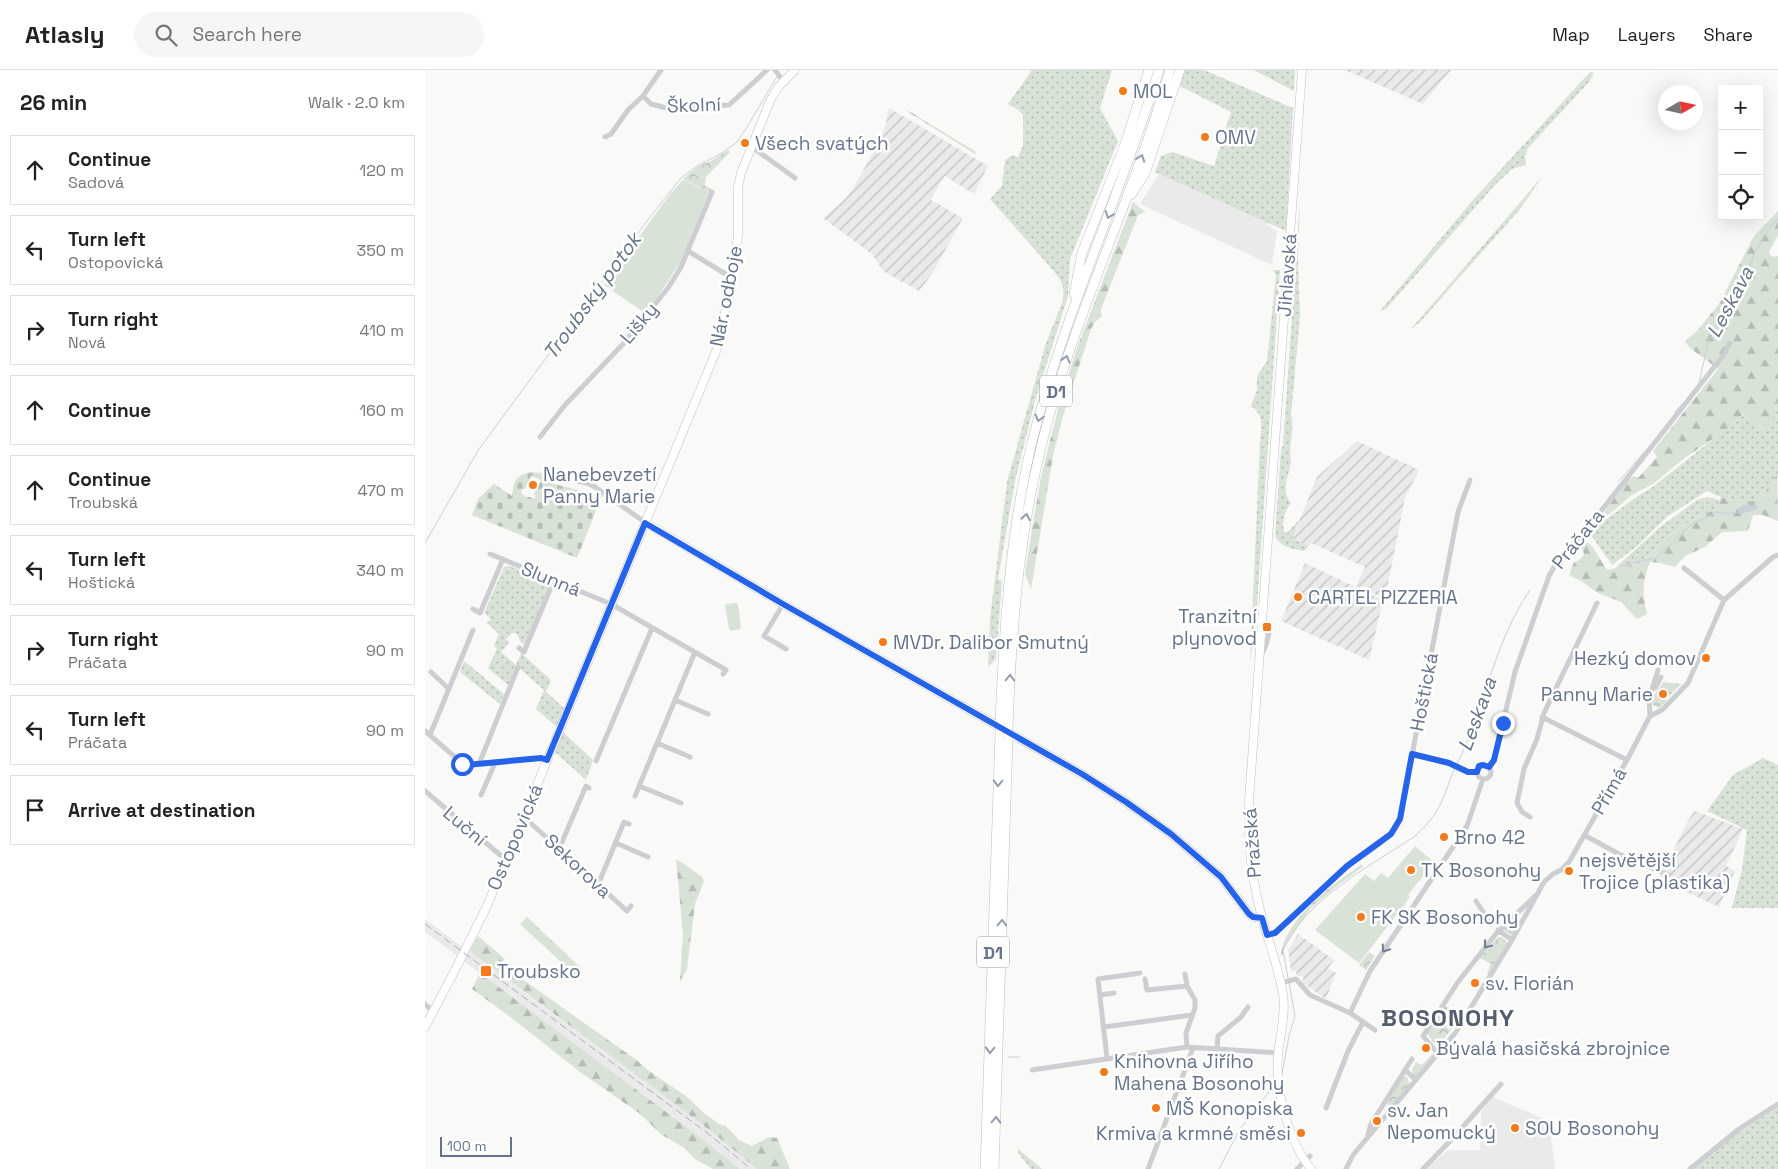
<!DOCTYPE html>
<html lang="en">
<head>
<meta charset="utf-8">
<style>
  :root { --surface:#fff; --page:#f6f6f6; --text:#222; --muted:#767676; --line:#e0e0e0 }
  body { margin:0; font-family:"Space Grotesk",sans-serif; background:var(--page); color:var(--text) }
  .controls { position:absolute; right:15px; top:15px; display:grid; overflow:hidden; border-radius:0px; box-shadow:0 5px 20px #0002 }
  .controls button { width:45px; height:45px; display:grid; place-items:center; padding:0; border:0; border-bottom:1px solid var(--line); background:var(--surface); color:var(--text); font:25px sans-serif }
  .compass { position:absolute; left:1233px; top:15px; width:45px; height:45px; border-radius:50%; background:var(--surface); box-shadow:0 5px 20px #0002; rotate:81deg }
  .scale { position:absolute; left:15px; bottom:12px; width:72px; box-sizing:border-box; padding-left:5px; border:2px solid #65738b; border-top:0; font-size:14px; line-height:18px; white-space:nowrap; color:#65738b; -webkit-text-stroke:4px #fff; paint-order:stroke }
  .stop { position:absolute; width:15px; height:15px; margin:-11px; border:4px solid #2563eb; border-radius:50%; background:#fff }
  .stop.end { background:#2563eb; border-color:#fff; box-shadow:0 1px 5px #0008 }
  .list { margin:0; padding:0; list-style:none }
  h2 { display:flex; justify-content:space-between; align-items:center; height:65px; margin:0; padding:0 20px; font-size:21px }
  h2 small { font-size:16px; font-weight:400; color:var(--muted) }
  .list li { display:grid; grid-template-columns:32px 1fr auto; gap:15px; align-items:center; box-sizing:border-box; height:70px; margin:0 10px 10px; padding:0 10px; border:1px solid var(--line); border-radius:0px }
  .list b { display:block; font-size:19px; white-space:nowrap }
  .list p { margin:0; font-size:16px; white-space:nowrap; color:var(--muted) }
  .list em { font-size:16px; font-style:normal; color:var(--muted) }
  .icon { flex:none; width:28px; height:28px; fill:none; stroke:currentColor; stroke-width:2; stroke-linecap:round; stroke-linejoin:round }
  .map { position:relative; flex:none; width:1353px; height:1099px; overflow:hidden }
  header { display:flex; align-items:center; gap:30px; box-sizing:border-box; height:70px; padding:0 25px; background:var(--surface); border-bottom:1px solid var(--line) }
  header strong { font-size:24px }
  nav { display:flex; gap:28px; margin-inline-start:auto; font-size:18px }
  .search { width:350px; height:45px; background:var(--page); display:flex; align-items:center; gap:12px; box-sizing:border-box; padding:0 18px; border-radius:28px; color:var(--muted); font-size:19px }
  main { display:flex }
  aside { flex:1; background:var(--surface) }
  .map>svg:first-child { display:block }
  .built { fill:#eaeaea }
  .industrial { fill:url(#industrial-furrows) }
  .grass { fill:url(#grass-dots) }
  .forest { fill:url(#forest-firs) }
  .cemetery { fill:url(#cemetery-stones); fill-rule:evenodd }
  .park { fill:url(#park-crowns) }
  .pitch { fill:#d9e2d7 }
  .water { fill:url(#water-ripples) }
  .lines { fill:none; stroke-linecap:round; stroke-linejoin:round }
  .stream { stroke:#c9d0d7; stroke-width:1 }
  .secondary-casing { stroke:#bdc1c7; stroke-width:9 }
  .highway-casing { stroke:#bdbfc3; stroke-width:10 }
  .street { stroke:#ccced2; stroke-width:5 }
  .secondary { stroke:#fff; stroke-width:8 }
  .highway { stroke:#fff; stroke-width:9 }
  .rail { stroke:#aaafb7; stroke-width:1; stroke-dasharray:8 4; stroke-linecap:butt }
  .highway-bridge-casing { stroke:#bdbfc3; stroke-width:10; stroke-linecap:butt }
  .highway-bridge { stroke:#fff; stroke-width:9 }
  .oneway { stroke:#939dae }
  .oneway2 { stroke:#6f7c92 }
  .route { stroke:#2563eb; stroke-width:6 }
  .poi-dot { fill:#f47a1c; stroke:#fff; stroke-width:2 }
  .labels { text-anchor:middle; dominant-baseline:central; stroke-width:5; stroke-linejoin:round; paint-order:stroke }
  .shield { fill:#fff; stroke:#939dae; stroke-width:1 }
  .shield-label { font-size:18px; font-weight:bold; fill:#65738b }
  .poi-label { font-size:19px; fill:#65738b; stroke:#fff; text-anchor:start }
  .street-label { font-size:19px; fill:#65738b; stroke:#fff }
  .water-label { font-size:20px; font-style:italic; fill:#627486; stroke:#fff }
  .district-label { font-size:24px; font-weight:bold; letter-spacing:1px; fill:#545e6f; stroke:#fff }
</style>
</head>
<body>
<header>
<strong>Atlasly</strong>
<div class="search"><svg class="icon" aria-label="search" viewBox="0 0 24 24"><circle cx="10" cy="10" r="6"/><path d="M15 15l6 6"/></svg>Search here</div>
<nav><a>Map</a><a>Layers</a><a>Share</a></nav>
</header>
<main>
<aside>
<h2>26 min<small>Walk · 2.0 km</small></h2>
<ul class="list">
<li><svg class="icon" aria-label="ahead" viewBox="0 0 24 24"><path d="M12 20V5M6 11l6-6 6 6"/></svg><div><b>Continue</b><p>Sadová</p></div><em>120 m</em></li>
<li><svg class="icon" aria-label="left" viewBox="0 0 24 24"><path d="M17 20v-9H6M10 6l-5 5 5 5"/></svg><div><b>Turn left</b><p>Ostopovická</p></div><em>350 m</em></li>
<li><svg class="icon" aria-label="right" viewBox="0 0 24 24"><path d="M7 20v-9h11M14 6l5 5-5 5"/></svg><div><b>Turn right</b><p>Nová</p></div><em>410 m</em></li>
<li><svg class="icon" aria-label="ahead" viewBox="0 0 24 24"><path d="M12 20V5M6 11l6-6 6 6"/></svg><div><b>Continue</b></div><em>160 m</em></li>
<li><svg class="icon" aria-label="ahead" viewBox="0 0 24 24"><path d="M12 20V5M6 11l6-6 6 6"/></svg><div><b>Continue</b><p>Troubská</p></div><em>470 m</em></li>
<li><svg class="icon" aria-label="left" viewBox="0 0 24 24"><path d="M17 20v-9H6M10 6l-5 5 5 5"/></svg><div><b>Turn left</b><p>Hoštická</p></div><em>340 m</em></li>
<li><svg class="icon" aria-label="right" viewBox="0 0 24 24"><path d="M7 20v-9h11M14 6l5 5-5 5"/></svg><div><b>Turn right</b><p>Práčata</p></div><em>90 m</em></li>
<li><svg class="icon" aria-label="left" viewBox="0 0 24 24"><path d="M17 20v-9H6M10 6l-5 5 5 5"/></svg><div><b>Turn left</b><p>Práčata</p></div><em>90 m</em></li>
<li><svg class="icon" aria-label="arrive" viewBox="0 0 24 24"><path d="M6 21V4h12l-3 4 3 4H6"/></svg><div><b>Arrive at destination</b></div></li>
</ul>
</aside>
<div class="map">
<svg width="1353" height="1099" viewBox="0 0 1353 1099">
  <defs>
    <pattern id="industrial-furrows" width="10" height="10" patternUnits="userSpaceOnUse" patternTransform="scale(1.25)"><rect width="10" height="10" fill="#eaeaea"/><path d="M-1 1l2-2M0 10L10 0M9 11l2-2" fill="none" stroke="#c1c2c4"/></pattern>
    <pattern id="grass-dots" width="8" height="8" patternUnits="userSpaceOnUse" patternTransform="scale(1.25)"><rect width="8" height="8" fill="#d9e2d7"/><path d="M2 2h.1M6 6h.1" fill="none" stroke="#b4bcb4" stroke-width="1.8" stroke-linecap="round"/></pattern>
    <pattern id="forest-firs" width="22" height="20" patternUnits="userSpaceOnUse" patternTransform="scale(1.25)"><rect width="22" height="20" fill="#d9e2d7"/><path d="M5 1l3.5 6h-7zM16 11l3.5 6h-7z" fill="#b4bcb4"/></pattern>
    <pattern id="cemetery-stones" width="16" height="16" patternUnits="userSpaceOnUse" patternTransform="scale(1.25)"><rect width="16" height="16" fill="#d9e2d7"/><path d="M2 7V4a2 2 0 0 1 4 0v3zM10 15v-3a2 2 0 0 1 4 0v3z" fill="#b4bcb4"/></pattern>
    <pattern id="park-crowns" width="20" height="18" patternUnits="userSpaceOnUse" patternTransform="scale(1.25)"><rect width="20" height="18" fill="#d9e2d7"/><path d="M2 6a3 3 0 1 1 6 0M12 15a3 3 0 1 1 6 0" fill="none" stroke="#b4bcb4"/></pattern>
    <pattern id="water-ripples" width="26" height="14" patternUnits="userSpaceOnUse" patternTransform="scale(1.25)"><rect width="26" height="14" fill="#c9d0d7"/><path d="M2 4q2-2 4 0t4 0M15 11q2-2 4 0t4 0" fill="none" stroke="#a7adb4"/></pattern>
  </defs>
  <rect width="100%" height="100%" fill="#f9f9f7"/>
  <!-- built -->
  <path class="built" d="M734,104L842,152L841,154L852,161L847,195L715,134Z
    M0,849L44,882L45,881L49,883L84,911L287,1062L332,1099H315L280,1071L0,862Z
    M1068,1027L1124,1051L1130,1099H1001L1023,1080H1055L1056,1042Z"/>
  <!-- industrial -->
  <path class="industrial" d="M920,0H1026L998,34Z
    M464,38L563,96L549,124L520,106L509,123L506,130L538,148L507,204L494,221L458,201L447,184L398,148L418,131L426,122L455,70L461,53Z
    M932,371L994,400L980,428L960,529L931,516L940,497L886,473L884,476L867,469L892,407Z
    M880,493L958,530L944,590L856,551Z
    M1270,741L1318,759L1301,796L1310,801L1294,837L1234,809L1265,747Z
    M873,864L909,890L903,898L911,903L901,929L878,913V906H872L871,901H866L863,880Z"/>
  <!-- grass -->
  <path class="grass" d="M607,0H687L675,38L693,71L645,189L643,226L610,331L590,411L573,509L577,511L571,589L563,597L565,549L582,412L620,276L638,230C640,216 636,210 628,200L565,129L577,116L580,90L588,85L593,87L598,75V45L592,39L583,34Z
    M759,0H779L868,38L861,161L730,102L736,86L747,82L789,96L806,42L753,15Z
    M829,0H870L869,21Z
    M1165,2L1169,3L1164,12L1103,78L1100,86L1101,95L1087,99L1070,115L961,239L955,241L1048,130Z
    M1117,107L1096,138L995,252L986,259Z
    M875,130L873,193L875,246L866,345C869,356 866,368 865,380C865,384 866,388 866,392C864,405 855,421 866,433C859,442 857,451 859,462L862,463L874,450L867,469L884,476L879,481C869,480 854,476 850,466L856,380L858,375Z
    M848,200H855L832,535L825,595L835,372C836,357 840,346 826,336L832,320V306L842,291L851,205Z
    M1353,331V404L1339,424L1333,431C1314,433 1299,429 1282,421L1243,446L1211,477L1187,495L1164,462L1210,428L1229,416L1321,343L1339,360L1345,349H1347Z
    M1283,427L1294,430L1291,439L1254,457L1220,489V492L1189,499L1235,457L1272,430Z
    M84,496L126,512L101,573L99,575L95,571L92,564L88,563L81,569L84,573L76,582L91,595L96,583L126,610L121,622L139,638L132,657L111,639L119,620L92,596L83,615L63,598L72,579L69,576L74,564L62,553L66,549L59,543L79,497Z
    M39,591L79,624L75,634L35,602Z
    M138,662L168,690L161,710L130,682Z
    M1338,688L1353,695V838H1307L1317,799L1322,760L1282,741L1308,705Z
    M1353,1037V1099H1268L1314,1062Z
    M593,1079L615,1097L617,1099H606L593,1083Z"/>
  <!-- forest -->
  <path class="forest" d="M480,40L487,43L551,82L550,84Z
    M708,132L720,142L713,145L676,239V245L677,246L670,252L666,259L637,349L628,386L606,519L600,504L607,459L616,407L634,335L652,278Z
    M1353,141V165L1344,182L1347,187L1353,186V331L1347,350L1345,349L1341,361L1320,343L1302,359L1257,390L1228,414L1207,425L1181,447L1178,444L1202,410L1209,406L1213,408L1232,387L1228,381L1293,299L1264,277L1260,271L1272,261L1294,234L1329,166Z
    M1352,404L1353,451L1338,445H1328L1323,461L1297,462L1280,477L1260,486L1250,497L1235,493L1225,492C1217,513 1217,522 1222,544L1212,549L1196,532L1173,523L1156,511L1144,505L1149,492L1155,490L1159,484L1156,474L1160,471L1167,476L1182,500L1220,492V489L1254,457L1291,439L1296,427C1307,431 1321,432 1333,431L1339,424Z
    M251,790L255,791L277,807L279,811L270,834L262,899L255,912L258,864Z
    M937,794L938,797L914,814L885,839L858,879V885H856C860,848 909,814 937,794Z
    M102,847L157,899L150,905L95,854Z
    M53,866L80,889L76,894L210,989L224,1001L261,1026L280,1044L294,1054L301,1056L314,1070L327,1076L344,1067L352,1068L365,1099H332L287,1062L45,881Z
    M55,903L280,1071L315,1099H288L270,1089L258,1077L237,1065L214,1043L155,1002L92,952L47,919Z"/>
  <!-- cemetery -->
  <path class="cemetery" d="M107,402L126,404L125,413L177,426L152,488L47,445L53,429L69,414L87,426C89,410 90,405 107,402ZM106,406L116,410L109,424L111,426L108,429L105,427H101L96,423L97,419H100Z"/>
  <!-- park -->
  <path class="park" d="M303,80L305,82L281,107L280,116L288,120L284,122L258,109L273,96L286,91Z
    M1238,612L1256,614L1244,626L1240,633L1233,638L1228,635L1226,630Z
    M1091,848L1095,851L1087,866L1079,860Z
    M1073,867H1076L1081,870L1082,873L1064,905L1062,903L1066,894L1055,888Z
    M944,882L950,886L941,900L934,895Z
    M1020,936L1037,946L1012,977L1002,964Z
    M1008,983L1010,985L990,1007L988,1006L987,999L991,992L997,995Z
    M979,1005L982,1007L985,1015L967,1036H963L962,1032Z"/>
  <!-- pitch -->
  <path class="pitch" d="M258,110L284,122L256,191L236,222L220,243L179,215L245,124Z
    M311,533L313,534L316,557L315,559L306,561L304,559L300,536L302,534Z
    M990,776L1009,792L983,825L985,826L980,834L934,893L890,860L940,804L949,811L956,803L963,808Z"/>
  <!-- water -->
  <path class="water" d="M1327,434L1332,435L1333,438L1331,440L1314,444L1313,439L1319,435Z"/>
  <g class="lines">
    <!-- stream -->
    <path class="stream" d="M1274,313L1284,269L1321,209L1329,184L1346,156L1353,149
      M1250,342L1257,334
      M1193,412L1222,379
      M0,473L54,379L225,147L256,108L272,96L297,83L312,72L322,57L353,5
      M1195,496L1231,488L1267,454L1292,442L1302,444L1314,442
      M1032,694C1060,637 1069,572 1105,520
      M863,908L858,880C884,826 943,798 990,766C996,760 1004,753 1009,745C1019,731 1023,713 1030,697
      M583,987H594
      M857,1004L864,966L870,946L864,912
      M794,1099L815,1059L851,1013"/>
    <defs>
      <path id="secondary" d="M877,0L824,731C825,747 823,764 825,780C826,799 830,818 834,836C841,866 853,894 858,924C861,944 855,965 853,985C850,1020 863,1071 886,1099
        M221,453L358,534L657,704L701,732L746,764L796,807L824,844L828,847L837,848
        M0,957L28,904L62,836L292,279L296,266L313,166V117L316,103L345,31L354,16L370,0"/>
      <path id="highway" d="M706,125L720,103L755,0
        M649,224L657,183L699,77L724,0
        M575,652C579,557 585,461 608,368C640,242 696,124 734,0
        M583,657C587,549 595,448 625,343C658,226 712,117 745,0
        M560,1099L575,664
        M569,1099L583,669"/>
    </defs>
    <!-- secondary casing -->
    <use href="#secondary" class="secondary-casing"/>
    <!-- highway casing -->
    <use href="#highway" class="highway-casing"/>
    <!-- street -->
    <path class="street" d="M350,0L359,12
      M218,26L226,34L241,38L304,35L342,0
      M180,67L186,64L203,40L218,26L236,0
      M327,77L370,108
      M263,181L307,208
      M115,367L140,335L198,274L243,218L256,197L287,122
      M151,411L162,413L170,417L221,453
      M65,484L186,534L301,600L298,604
      M1259,498L1299,530
      M358,534L339,566L361,579
      M48,539L55,543L78,489
      M94,578L99,582L129,510
      M836,586L841,575L844,563
      M6,602L24,619
      M1230,618L1236,607
      M250,630L283,644
      M1225,646L1237,640L1263,613L1299,530L1348,487L1353,485
      M1117,647L1202,690
      M0,661L39,695L116,688L122,690
      M5,665L48,560
      M232,673L265,687
      M987,684L1024,693L1043,702H1052
      M171,691L227,558
      M54,694L93,597
      M1052 702a7 7 0 1 1 14 0a7 7 0 1 1-14 0Z
      M1064,697L1069,690L1090,602L1124,506L1134,488L1158,464L1297,287L1305,273
      M214,716L256,733
      M0,721L81,790
      M56,725L70,693
      M210,726L270,582
      M99,747L202,841L206,836
      M1105,747L1097,742L1092,733L1099,699L1112,669L1119,643L1172,533
      M1159,765L1194,784L1243,805
      M191,773L223,787
      M134,779L161,716L164,718
      M173,815L199,752L204,754
      M1051,831L1066,854
      M1073,860L1087,870
      M842,865L850,863C874,842 897,819 921,798C940,782 965,772 975,749L1033,442L1045,410
      M760,904L762,916L770,930V938L761,963L762,977
      M720,909L722,920L762,916
      M856,913L871,909L885,925L925,943L950,960
      M675,925L689,923
      M0,934L8,942
      M925,943L945,901L1042,756L1058,709
      M679,957L767,945
      M792,979L793,966L816,947L823,937
      M1014,985L998,966L1033,912L1070,865L1110,826
      M682,988L673,909L715,903
      M607,1000L762,977L854,983
      M980,1000L991,1010
      M901,1038L923,981L938,952
      M943,1065L946,1054L987,989
      M723,1099L768,978
      M872,1099L885,1086
      M921,1099L928,1085L1031,962L1087,870L1119,812L1128,804L1136,800L1144,792L1202,690L1225,646L1224,629L1233,600
      M998,1099L1026,1070L1076,1014
      M1265,1099L1314,1059L1353,1034"/>
    <!-- secondary -->
    <use href="#secondary" class="secondary"/>
    <!-- highway -->
    <use href="#highway" class="highway"/>
    <!-- rail -->
    <path class="rail" d="M0,854L285,1065L326,1099"/>
    <defs>
      <path id="highway-bridge" d="M575,664V652
        M583,669V657"/>
    </defs>
    <!-- highway-bridge casing -->
    <use href="#highway-bridge" class="highway-bridge-casing"/>
    <!-- highway-bridge -->
    <use href="#highway-bridge" class="highway-bridge"/>
  </g>
  <!-- one-way arrows -->
  <defs><path id="oneway-chevron" d="M-2-3.5L2.5 0L-2 3.5" fill="none" stroke-width="1.6" stroke-linecap="round" stroke-linejoin="round" transform="scale(1.25)"/></defs>
  <g class="oneway">
    <use href="#oneway-chevron" transform="translate(716 88) rotate(-70)"/>
    <use href="#oneway-chevron" transform="translate(684 145) rotate(110)"/>
    <use href="#oneway-chevron" transform="translate(641 289) rotate(-73)"/>
    <use href="#oneway-chevron" transform="translate(614 348) rotate(105)"/>
    <use href="#oneway-chevron" transform="translate(601 447) rotate(-80)"/>
    <use href="#oneway-chevron" transform="translate(585 608) rotate(-88)"/>
    <use href="#oneway-chevron" transform="translate(573 713) rotate(92)"/>
    <use href="#oneway-chevron" transform="translate(577 853) rotate(-88)"/>
    <use href="#oneway-chevron" transform="translate(565 980) rotate(92)"/>
    <use href="#oneway-chevron" transform="translate(571 1050) rotate(-88)"/>
  </g>
  <g class="oneway2">
    <use href="#oneway-chevron" transform="translate(1062 875) rotate(127)"/>
    <use href="#oneway-chevron" transform="translate(960 879) rotate(123)"/>
  </g>
  <g class="lines">
    <!-- route -->
    <path class="route" d="M37,694L41,695L116,688L122,690L220,453L358,534L657,704L701,732L746,764L796,807L824,844L828,847L837,848L842,865L850,863L922,796L966,764L975,749L987,684L1024,693L1043,702H1052L1054,696L1058,695L1064,697L1069,690L1078,653"/>
  </g>
  <!-- markers -->
  <g class="poi-dot">
    <circle cx="698" cy="21" r="5"/>
    <circle cx="780" cy="67" r="5"/>
    <circle cx="320" cy="73" r="5"/>
    <circle cx="108" cy="415" r="5"/>
    <circle cx="873" cy="527" r="5"/>
    <rect x="837" y="552" width="10" height="10" rx="2.5"/>
    <circle cx="458" cy="572" r="5"/>
    <circle cx="1281" cy="588" r="5"/>
    <circle cx="1238" cy="624" r="5"/>
    <circle cx="1019" cy="767" r="5"/>
    <circle cx="986" cy="800" r="5"/>
    <circle cx="1144" cy="801" r="5"/>
    <circle cx="936" cy="847" r="5"/>
    <rect x="55" y="895" width="12" height="12" rx="2.5"/>
    <circle cx="1050" cy="913" r="5"/>
    <circle cx="1001" cy="978" r="5"/>
    <circle cx="679" cy="1002" r="5"/>
    <circle cx="731" cy="1038" r="5"/>
    <circle cx="952" cy="1051" r="5"/>
    <circle cx="1090" cy="1058" r="5"/>
    <circle cx="876" cy="1063" r="5"/>
  </g>
  <g class="labels">
    <!-- shield labels -->
    <g class="shield">
      <rect x="615" y="305.5" width="32" height="31" rx="4"/>
      <rect x="552" y="866.5" width="32" height="31" rx="4"/>
    </g>
    <g class="shield-label">
      <text x="631" y="321">D1</text>
      <text x="568" y="882">D1</text>
    </g>
    <!-- poi labels -->
    <g class="poi-label">
      <text x="708" y="21">MOL</text>
      <text x="790" y="67">OMV</text>
      <text x="330" y="73">Všech svatých</text>
      <text x="118" y="404">Nanebevzetí<tspan x="118" dy="22">Panny Marie</tspan></text>
      <text x="883" y="527">CARTEL PIZZERIA</text>
      <text x="832" y="546" text-anchor="end">Tranzitní<tspan x="832" dy="22">plynovod</tspan></text>
      <text x="468" y="572">MVDr. Dalibor Smutný</text>
      <text x="1271" y="588" text-anchor="end">Hezký domov</text>
      <text x="1228" y="624" text-anchor="end">Panny Marie</text>
      <text x="1029" y="767">Brno 42</text>
      <text x="1154" y="790">nejsvětější<tspan x="1154" dy="22">Trojice (plastika)</tspan></text>
      <text x="996" y="800">TK Bosonohy</text>
      <text x="946" y="847">FK SK Bosonohy</text>
      <text x="72" y="901">Troubsko</text>
      <text x="1060" y="913">sv. Florián</text>
      <text x="1011" y="978">Bývalá hasičská zbrojnice</text>
      <text x="689" y="991">Knihovna Jiřího<tspan x="689" dy="22">Mahena Bosonohy</tspan></text>
      <text x="741" y="1038">MŠ Konopiska</text>
      <text x="962" y="1040">sv. Jan<tspan x="962" dy="22">Nepomucký</tspan></text>
      <text x="1100" y="1058">SOU Bosonohy</text>
      <text x="866" y="1063" text-anchor="end">Krmiva a krmné směsi</text>
    </g>
    <!-- street labels -->
    <g class="street-label">
      <text transform="translate(269 35) rotate(-2)">Školní</text>
      <text transform="translate(862 205) rotate(-86)">Jihlavská</text>
      <text transform="translate(301 226) rotate(-79)">Nár. odboje</text>
      <text transform="translate(214 253) rotate(-50)">Lišky</text>
      <text transform="translate(1153 469) rotate(-51)">Práčata</text>
      <text transform="translate(126 509) rotate(22)">Slunná</text>
      <text transform="translate(999 622) rotate(-79)">Hoštická</text>
      <text transform="translate(1184 721) rotate(-60)">Přímá</text>
      <text transform="translate(40 756) rotate(40)">Luční</text>
      <text transform="translate(90 767) rotate(-67)">Ostopovická</text>
      <text transform="translate(827 773) rotate(-94)">Pražská</text>
      <text transform="translate(153 796) rotate(43)">Sekorova</text>
    </g>
    <!-- water labels -->
    <g class="water-label">
      <text transform="translate(167 226) rotate(-54)">Troubský potok</text>
      <text transform="translate(1305 232) rotate(-62)">Leskava</text>
      <text transform="translate(1052 644) rotate(-70)">Leskava</text>
    </g>
    <!-- district labels -->
    <g class="district-label">
      <text x="1023" y="947">BOSONOHY</text>
    </g>
  </g>
</svg>
<div class="controls">
<button>+</button>
<button>−</button>
<button><svg class="icon" aria-label="locate" viewBox="0 0 24 24"><circle cx="12" cy="12" r="6"/><path d="M12 2v4M12 18v4M2 12h4M18 12h4"/></svg></button>
</div>
<svg class="compass" viewBox="-18 -18 36 36"><path d="M0-13l5 13h-10z" fill="#e53935"/><path d="M0 13l5-13h-10z" fill="#767676"/></svg>
<div class="scale">100 m</div>
<div class="stop" style="left:37px;top:694px"></div>
<div class="stop end" style="left:1078px;top:653px"></div>
</div>
</main>
</body>
</html>
